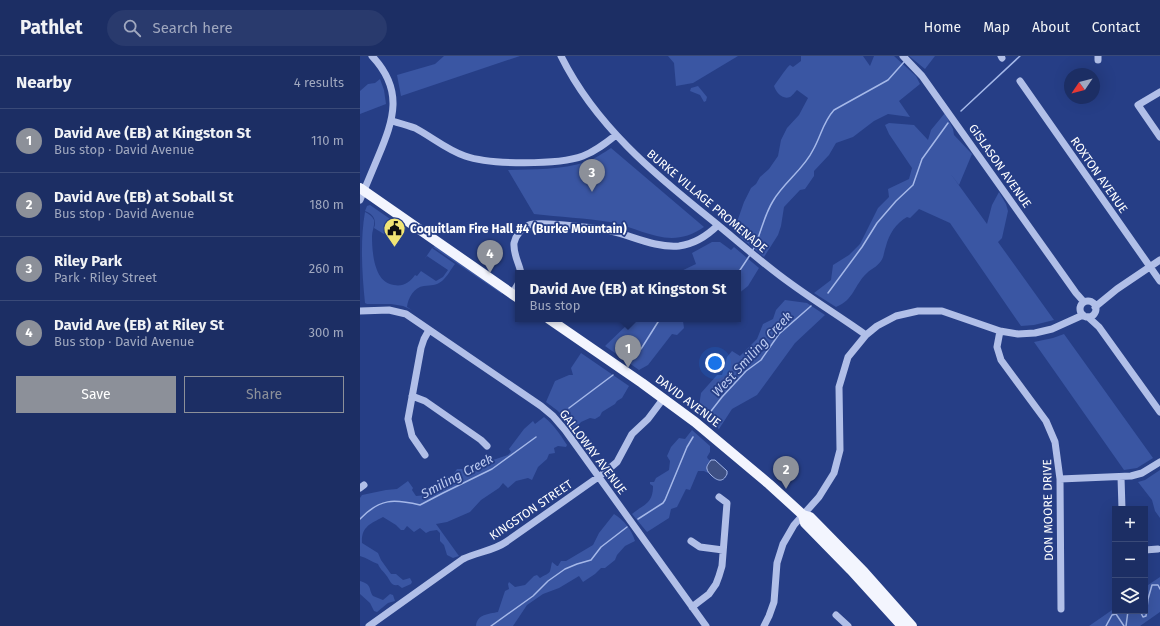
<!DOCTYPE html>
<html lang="en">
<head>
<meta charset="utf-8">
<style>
  :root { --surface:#1c2e64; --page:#293a6d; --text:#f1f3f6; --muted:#a0a8bf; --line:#3a4a78; --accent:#8c9099 }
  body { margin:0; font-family:"Fira Sans",sans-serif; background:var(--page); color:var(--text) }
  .controls { position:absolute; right:12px; bottom:12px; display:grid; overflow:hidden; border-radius:0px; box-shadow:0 4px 16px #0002 }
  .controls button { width:36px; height:36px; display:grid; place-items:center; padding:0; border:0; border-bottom:1px solid var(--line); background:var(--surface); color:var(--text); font:20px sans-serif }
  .compass { position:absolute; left:704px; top:12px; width:36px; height:36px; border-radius:50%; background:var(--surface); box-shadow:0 4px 16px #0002; rotate:235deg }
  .you { position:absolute; left:355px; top:307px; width:14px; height:14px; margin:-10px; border:3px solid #fff; border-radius:50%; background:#1a73e8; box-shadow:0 0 0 6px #1a73e833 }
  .badge { display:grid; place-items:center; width:26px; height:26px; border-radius:50%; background:var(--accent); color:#fff; font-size:13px; font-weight:700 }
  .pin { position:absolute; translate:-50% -33px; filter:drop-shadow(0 1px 2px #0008) }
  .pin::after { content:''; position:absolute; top:21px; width:14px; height:12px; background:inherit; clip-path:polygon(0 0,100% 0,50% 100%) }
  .popup { position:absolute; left:155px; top:214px; width:226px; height:52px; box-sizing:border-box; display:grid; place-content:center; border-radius:0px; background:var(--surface); filter:drop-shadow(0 1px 3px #0005); font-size:13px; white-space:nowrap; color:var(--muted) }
  .popup b { font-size:15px; color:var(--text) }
  .popup::after { content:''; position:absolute; left:50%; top:100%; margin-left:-8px; border:8px solid transparent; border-top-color:var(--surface) }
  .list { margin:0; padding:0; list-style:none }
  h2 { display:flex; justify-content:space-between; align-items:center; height:52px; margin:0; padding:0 16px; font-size:17px }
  h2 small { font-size:13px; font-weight:400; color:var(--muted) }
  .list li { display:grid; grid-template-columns:26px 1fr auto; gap:12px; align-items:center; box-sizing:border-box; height:64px; padding:0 16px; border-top:1px solid var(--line) }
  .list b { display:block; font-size:15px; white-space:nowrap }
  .list p { margin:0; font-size:13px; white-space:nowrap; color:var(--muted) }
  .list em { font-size:13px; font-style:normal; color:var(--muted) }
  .actions { display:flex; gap:8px; padding:12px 16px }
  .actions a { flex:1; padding:9px 0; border:1px solid var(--accent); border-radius:0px; text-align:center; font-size:14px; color:var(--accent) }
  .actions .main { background:var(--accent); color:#fff }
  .icon { flex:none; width:22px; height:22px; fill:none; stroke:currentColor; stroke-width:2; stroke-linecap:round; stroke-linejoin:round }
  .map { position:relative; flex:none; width:800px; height:570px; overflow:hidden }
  header { display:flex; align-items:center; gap:24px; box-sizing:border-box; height:56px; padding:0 20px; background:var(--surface); border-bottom:1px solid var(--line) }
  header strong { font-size:19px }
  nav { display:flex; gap:22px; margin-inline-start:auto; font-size:14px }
  .search { width:280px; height:36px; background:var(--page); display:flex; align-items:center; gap:10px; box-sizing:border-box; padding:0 14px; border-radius:22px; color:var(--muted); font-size:15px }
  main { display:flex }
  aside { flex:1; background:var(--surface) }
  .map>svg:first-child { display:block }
  .green { fill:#3a56a3 }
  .water { fill:#3e5084; stroke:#a5b8e9 }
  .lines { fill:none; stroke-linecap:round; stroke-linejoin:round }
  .stream { stroke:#a5b8e9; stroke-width:1.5 }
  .minor { stroke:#b1bfe8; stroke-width:7 }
  .major { stroke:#f3f5fe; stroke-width:10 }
  .labels { text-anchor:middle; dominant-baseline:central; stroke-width:3.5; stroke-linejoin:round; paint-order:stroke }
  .street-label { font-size:12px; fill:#fff; stroke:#263e86 }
  .poi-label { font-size:12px; font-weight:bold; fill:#fff; stroke:#263e86; text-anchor:start }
  .water-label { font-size:13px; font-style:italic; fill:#bccaf0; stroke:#263e86 }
</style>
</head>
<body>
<header>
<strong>Pathlet</strong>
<div class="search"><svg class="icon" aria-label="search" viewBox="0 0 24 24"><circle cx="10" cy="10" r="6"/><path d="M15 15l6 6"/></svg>Search here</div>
<nav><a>Home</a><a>Map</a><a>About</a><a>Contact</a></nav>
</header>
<main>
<aside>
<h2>Nearby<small>4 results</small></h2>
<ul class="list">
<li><span class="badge">1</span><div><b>David Ave (EB) at Kingston St</b><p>Bus stop · David Avenue</p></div><em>110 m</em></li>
<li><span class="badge">2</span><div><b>David Ave (EB) at Soball St</b><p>Bus stop · David Avenue</p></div><em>180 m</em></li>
<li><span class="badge">3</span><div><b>Riley Park</b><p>Park · Riley Street</p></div><em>260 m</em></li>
<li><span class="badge">4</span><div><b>David Ave (EB) at Riley St</b><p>Bus stop · David Avenue</p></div><em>300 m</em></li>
</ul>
<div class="actions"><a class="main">Save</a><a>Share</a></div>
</aside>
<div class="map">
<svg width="800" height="570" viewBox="0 0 800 570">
  <rect width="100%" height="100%" fill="#263e86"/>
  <!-- green -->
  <path class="green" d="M84,0H160L41,40L37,19L75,8Z
    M308,0H378L333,27L316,30L314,7Z
    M441,0H503L510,10L514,0H534L556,20L560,28L539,45L550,61L528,58L514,65L493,81L476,87L469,99L454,115V120L445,133L440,134L424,151L421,170L418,179L404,201L380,181V172L377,166L384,146L391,132L396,128L400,121L409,113L418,100L421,84L427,72L439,59L448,42L437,34C435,36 432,40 430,41C422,44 416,36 414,30C417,26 427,11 430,9L433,11L441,5Z
    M549,0H575L565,13Z
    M20,23L24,34L26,48L0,58V35L8,28L15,27Z
    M338,30L347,41L346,45L344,46L340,39L330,35L331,32Z
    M585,57L593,73L594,79L612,98L599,129L590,117L627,168L632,149L639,136L646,148L648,155L642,182L638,186L694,264L674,269L661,270L590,167L559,153L550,162L547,161C536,167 529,178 526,190C524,195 524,201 521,205C517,211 511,213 507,217C494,229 494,244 476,251L454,237L471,224L473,209L489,199L500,188L518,152L529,141L528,133L549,123L552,112L529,78L525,69L529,67L554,69L568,84L571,74Z
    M251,92L344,171C310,195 284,173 250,166C226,162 199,161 174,158L148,114C173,113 202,114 226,106C235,103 243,97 251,92Z
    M10,149L33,165L24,178L14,172C17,164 13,158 5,155L7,150Z
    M5,156C9,158 12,160 14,164C15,170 12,175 12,180C12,196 14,227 34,229C43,231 50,226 55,219L57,220L61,215L76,225L83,221L88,214L67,200L64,204L72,192L95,208C91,213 87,221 82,225C76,230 71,229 64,230C54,231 48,242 47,251L52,254L43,250L31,248H7L5,247C2,218 0,184 5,156Z
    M352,186H360L371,194L374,191L399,212L388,230L378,238V217H317L336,208L332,197Z
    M75,190L142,237V238L73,191Z
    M425,244L447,247L465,259L435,287L397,339L372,353L359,373L338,357L341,337L357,319H362L367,301L372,295L380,300L397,283L403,268L413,263L416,254Z
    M269,263H325L323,265L324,272L317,279L312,278L288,309L279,314L245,290L270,266Z
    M704,278L793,402L777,412L764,414L674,286L693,282Z
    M221,297L269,330L262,342L257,345L255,348L242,356L240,360L235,363L230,362L221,366L213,375L198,355L186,346L195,325L209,319H213L211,312Z
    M184,361C195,370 199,377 207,389L206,391L198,390L194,392L195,397L189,398L187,403L178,411L172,424L168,422L156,425L148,432L143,427L139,432L121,444L110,456L87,466L76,468L99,500L93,502L87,499L84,489L80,485V477L77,474L70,475L66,477L60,472L54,476L47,470L44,474H41L36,469L23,461C10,468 1,471 2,487L18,497L21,504L31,518H36L43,524L50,522L52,526L51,528L42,532L38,529C30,530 31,525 26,519C23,515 20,513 18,508C12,506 7,502 0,500V442L2,439L26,434L37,433L48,425L53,432L52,434L56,440L67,439L79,432V423L93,419L97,413H103L105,417H107L133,404L148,399L151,396L149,393L164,373L173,365L175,368Z
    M332,374L350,390V396L347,401L348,403L351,405L350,416L348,417L344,415H338L330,434L326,433L317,451L311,453L309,462L287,476L272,458C284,448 293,448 293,430L290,428V426H294L296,422L309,414L310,405L307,400L311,391L319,382L325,383Z
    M800,414V462L795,455L792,444L778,426L785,424Z
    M254,458C264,464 272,474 275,485L265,490L257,499L255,504L245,512H241L235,518L223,526L219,520L199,532L183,538L167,549L153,570H116C117,558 129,558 138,556L145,535L149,533L148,528L149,526L155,531L165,529L174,520L177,519L180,522C192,515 189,519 192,506L197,510H198L201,505H206L233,489L239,477Z
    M800,521V556L780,570H729L755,552V555H785V531Z
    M0,525C13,529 8,533 13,540L23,544L30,538L33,539L35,545L28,547L17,556L14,555L10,547L0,538Z"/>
  <!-- water -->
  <path class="water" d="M351,404H355L367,415V418C363,427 357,425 351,419C350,418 347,415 347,413C346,410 349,407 351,404Z"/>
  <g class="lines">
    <!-- stream -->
    <path class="stream" d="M601,55L660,0
      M392,196C401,179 403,161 413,145C424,126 444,113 453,94C461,80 463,66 474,54L528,24L544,6
      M378,217L390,199
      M468,237L502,191L517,167L536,145L553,129L562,103L588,67
      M270,302L281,293L298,266L302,263
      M209,352L253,319
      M348,359L362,341L386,315L401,304L419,278L451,250
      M0,463C20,442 34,443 60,449L83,437L132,413L176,381
      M278,463L303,447L305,444L327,391L333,381
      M780,555L783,561L786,560L788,543L792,529H798L800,533
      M131,570L173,540L188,525L205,513L217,508L231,504L241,491L267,471
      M746,570L752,559L756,558L764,570
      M766,570L768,555"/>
    <!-- minor -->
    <path class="minor" d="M201,0C235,69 294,118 353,165C374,182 393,199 414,215C443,238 475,257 506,279
      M543,0L562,20L716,237L724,246
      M641,0L642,2
      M738,0V4
      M660,25L800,225
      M800,36L778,49L800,81
      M32,65C39,67 47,69 55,72C72,81 87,94 105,100C130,109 199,109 223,100C236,95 246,87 256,79
      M0,144C6,130 12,115 18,101C34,63 44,34 12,0
      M161,217C159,207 153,198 154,187C156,179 162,172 169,169C180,165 238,172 251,175C273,180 295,192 319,190C334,188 347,180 358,169
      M152,238L158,228
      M720 253a8 8 0 1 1 16 0a8 8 0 1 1-16 0Z
      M735,251L757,233L800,204
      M0,255L29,254L46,258L181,350L193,360L205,374L346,570
      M728,261L739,271L800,356
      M640,275L637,291L641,304L686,365L695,386L700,423L701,553
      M52,340L65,345L121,384L127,390
      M65,399L52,380L48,363L61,292L64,283L69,274
      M761,421L762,453
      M700,423L771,420L782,417L800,406
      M0,432L4,429
      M331,485L340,491L363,494
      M785,494L798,493
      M332,551L349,538L356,528L359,520L362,510L367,447L359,441
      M476,559L488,570
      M9,570L103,503C117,496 133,495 146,486L244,417L257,406L272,378L288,363L303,343
      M404,570L409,560L414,546L417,507L423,488L434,469L459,441L474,417L480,394L479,331L488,301L506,279L517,270L536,260L558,255H582L640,275L658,278L675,277L692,273L723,259"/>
    <!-- major -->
    <path class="major" d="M0,132L158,242
      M189,263L282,327L335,366L409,428L443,459L450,461L504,516L552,570
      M443,459L445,467L491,514L542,570"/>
  </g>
  <!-- icons -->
  <defs>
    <symbol id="civic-pin" viewBox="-11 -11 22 30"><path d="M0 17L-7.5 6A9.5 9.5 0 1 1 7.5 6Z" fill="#f2e575" stroke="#263e86"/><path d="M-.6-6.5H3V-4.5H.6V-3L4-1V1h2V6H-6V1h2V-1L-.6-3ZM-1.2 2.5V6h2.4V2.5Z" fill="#111"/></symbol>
  </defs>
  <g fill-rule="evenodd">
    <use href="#civic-pin" x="22" y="160" width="25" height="34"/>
  </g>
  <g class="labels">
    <!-- street labels -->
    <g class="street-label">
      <text transform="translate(640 110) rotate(55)">GISLASON AVENUE</text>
      <text transform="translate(739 119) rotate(55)">ROXTON AVENUE</text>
      <text transform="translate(347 145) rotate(40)">BURKE VILLAGE PROMENADE</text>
      <text transform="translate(328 345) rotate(37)">DAVID AVENUE</text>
      <text transform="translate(233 396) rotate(53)">GALLOWAY AVENUE</text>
      <text transform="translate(171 454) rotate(-34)">KINGSTON STREET</text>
      <text transform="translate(688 454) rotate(-91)">DON MOORE DRIVE</text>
    </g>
    <!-- poi labels -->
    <g class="poi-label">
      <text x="50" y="173">Coquitlam Fire Hall #4 (Burke Mountain)</text>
    </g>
    <!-- water labels -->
    <g class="water-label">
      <text transform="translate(392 298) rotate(-47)">West Smiling Creek</text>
      <text transform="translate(97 420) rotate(-28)">Smiling Creek</text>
    </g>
  </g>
</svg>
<div class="controls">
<button>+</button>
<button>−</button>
<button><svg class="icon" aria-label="layers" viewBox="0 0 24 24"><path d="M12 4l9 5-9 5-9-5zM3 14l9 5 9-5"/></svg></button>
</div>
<svg class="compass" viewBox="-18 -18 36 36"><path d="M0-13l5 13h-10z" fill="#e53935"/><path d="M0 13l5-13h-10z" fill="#a0a8bf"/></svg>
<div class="you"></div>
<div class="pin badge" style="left:268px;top:312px">1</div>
<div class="popup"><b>David Ave (EB) at Kingston St</b>Bus stop</div>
<div class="pin badge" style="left:426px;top:433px">2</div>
<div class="pin badge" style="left:232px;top:136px">3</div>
<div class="pin badge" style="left:130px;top:217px">4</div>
</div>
</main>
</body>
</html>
